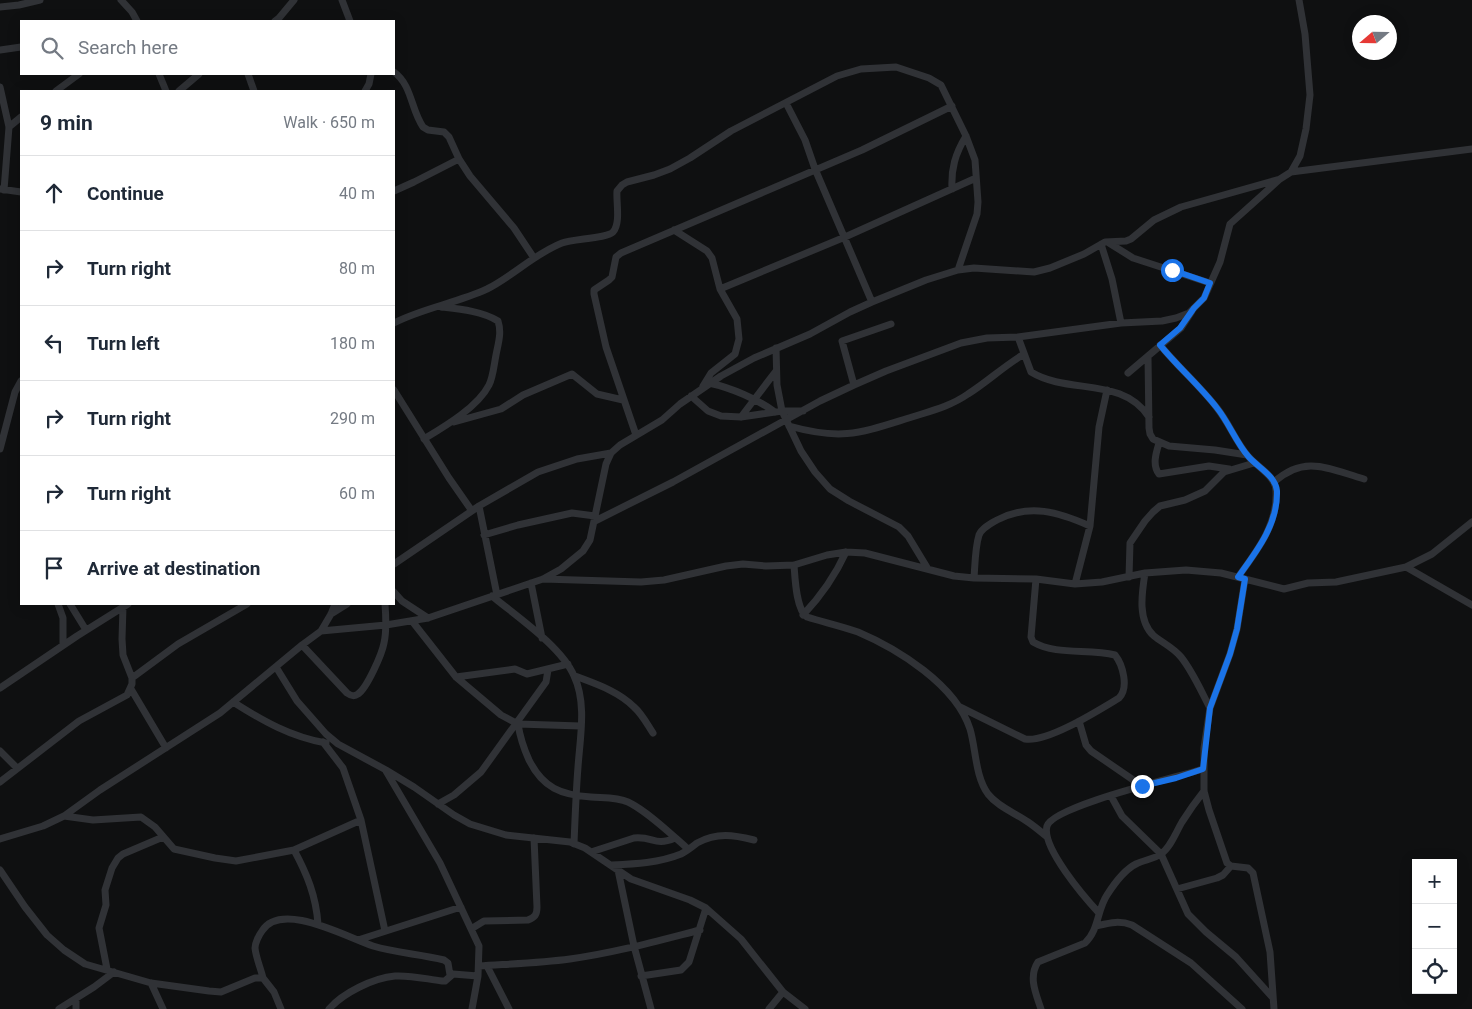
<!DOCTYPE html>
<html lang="en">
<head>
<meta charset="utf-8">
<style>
  :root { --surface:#fff; --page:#f2f2f3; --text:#1f2937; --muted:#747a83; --line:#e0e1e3 }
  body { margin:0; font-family:Roboto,sans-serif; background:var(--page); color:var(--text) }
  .controls { position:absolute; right:15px; bottom:15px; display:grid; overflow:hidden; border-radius:0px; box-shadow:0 2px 12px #0003 }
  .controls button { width:45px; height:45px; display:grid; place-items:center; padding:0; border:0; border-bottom:1px solid var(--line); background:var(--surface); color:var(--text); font:25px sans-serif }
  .compass { position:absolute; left:1352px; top:15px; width:45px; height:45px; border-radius:50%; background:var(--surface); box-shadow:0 2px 12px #0003; rotate:250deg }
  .stop { position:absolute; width:15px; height:15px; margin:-11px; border:4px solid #1a73e8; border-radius:50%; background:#fff }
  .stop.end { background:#1a73e8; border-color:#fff; box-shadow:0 1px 5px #0008 }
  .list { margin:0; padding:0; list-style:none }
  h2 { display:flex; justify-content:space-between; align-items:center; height:65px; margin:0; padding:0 20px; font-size:21px }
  h2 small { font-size:16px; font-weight:400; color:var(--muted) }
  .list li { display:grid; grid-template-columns:32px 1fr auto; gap:15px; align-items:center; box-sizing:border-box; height:75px; padding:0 20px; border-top:1px solid var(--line) }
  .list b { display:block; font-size:19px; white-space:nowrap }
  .list em { font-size:16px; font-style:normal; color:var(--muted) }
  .icon { flex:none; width:28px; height:28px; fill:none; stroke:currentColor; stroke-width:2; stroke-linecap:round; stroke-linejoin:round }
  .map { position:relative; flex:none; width:1472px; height:1009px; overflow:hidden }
  .search { position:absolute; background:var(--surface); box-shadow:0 2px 12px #0003; left:20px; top:20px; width:375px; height:55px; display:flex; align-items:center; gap:12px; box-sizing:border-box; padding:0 18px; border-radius:0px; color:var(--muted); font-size:19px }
  .panel { position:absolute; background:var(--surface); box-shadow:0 2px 12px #0003; left:20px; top:90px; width:375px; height:515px; border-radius:0px }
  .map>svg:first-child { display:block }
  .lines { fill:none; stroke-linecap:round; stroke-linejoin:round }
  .street { stroke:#303236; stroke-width:7 }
  .route { stroke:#1a73e8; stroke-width:6 }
</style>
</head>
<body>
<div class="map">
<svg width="1472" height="1009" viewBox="0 0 1472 1009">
  <rect width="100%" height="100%" fill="#0f1011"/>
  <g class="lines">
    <!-- street -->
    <path class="street" d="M121,0L132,12L137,21
      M342,0L350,21
      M0,7L19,5L40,0
      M275,21L279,18L294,0
      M0,50L21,47
      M394,72C412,85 411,110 423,127L428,130L444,132L449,137L459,159L470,176L514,228L534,258
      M159,74L166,91
      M248,74L254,91
      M0,87L9,127L4,190
      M56,91L79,74
      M179,91L199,74
      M365,91L369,84L371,74
      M786,103L805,140L815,169L872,302
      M9,127L21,117
      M1291,172L1472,149
      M0,189L21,192
      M952,189C951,169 955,154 966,136
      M394,191L414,182L459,159
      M674,230L707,251L712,258L720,289L737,319L739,339L735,354L711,373L703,386
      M1109,243L1133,258L1210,283
      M1101,244L1112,279L1121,323
      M720,289L845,237L976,178
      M394,323C423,308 457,303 487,289C513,276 534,254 562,243C573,239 608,238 613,232C621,223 616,202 617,191L622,185L627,182L654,175L670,169L690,158L731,131L837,76L861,69L896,67L929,78L941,85L966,136L975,160L978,202L977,214L958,270
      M1018,337L1031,372C1069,395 1122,376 1149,417
      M1160,345C1178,367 1200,386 1217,408C1229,423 1236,442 1248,456C1257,467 1276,476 1276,491C1278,524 1257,551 1238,577
      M776,348L777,385L782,411L801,451L815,472L830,489L849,501L899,527L908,536L928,569
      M1148,357L1149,428L1150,434L1153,439L1169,446L1215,450L1247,455
      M1128,373L1181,328L1192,311
      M709,383C732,388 757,399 775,412
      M854,385L842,341L891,324
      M394,390L449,478L472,511
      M691,396L708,411L721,416L741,417L782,411H803
      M741,417L776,371
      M454,422L501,409L523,395L572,374L597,394L623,400
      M789,426C843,441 860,433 912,417C931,411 951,406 968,394C987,382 1004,366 1024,354
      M636,435L606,347L594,294V290L609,280L612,277L616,257L621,253L862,150L952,106
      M424,439C444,427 478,407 489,385C493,377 494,365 496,355C498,344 502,333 498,321C482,311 459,309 441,307
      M1159,443C1156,453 1152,465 1159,474L1209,466L1229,469
      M0,449L15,392L21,381
      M1274,482C1305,454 1329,469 1364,479
      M479,506L497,595
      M595,521L673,482L820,401L854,385L886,371L961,343L987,338L1018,337L1121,323L1162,321L1176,318L1189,313L1204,298L1220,262L1230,224L1280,179L1291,172L1300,156L1306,129L1310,95L1305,34L1299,0
      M484,535L518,525L572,513L595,516
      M394,564L479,506L538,472L577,459L611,453
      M794,565C795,578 796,610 807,617C823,622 841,626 858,632C898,649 956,685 970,729C976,749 975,776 988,794C998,807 1015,813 1028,822C1034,826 1040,831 1046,836
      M1406,567L1472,605
      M1145,573C1142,592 1137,621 1154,636C1163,643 1174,648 1181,657C1193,672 1201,691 1210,708
      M1129,577L1130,543L1145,521L1153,512L1160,506L1185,500L1205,491L1224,472L1254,463
      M974,578C975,565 975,548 979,535C982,528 990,524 997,520C1030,503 1058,512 1090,526
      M543,579L641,582L664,580L726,566L743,564L766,566L794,565L827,555L846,552L865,553L954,576L974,578L1036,579L1075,584L1102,582L1145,573L1186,570L1221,573L1284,589L1308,583L1336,582L1406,567L1432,554L1472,522
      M1245,579L1237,629L1230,654L1210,708L1204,748V791L1209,810L1227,863L1231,866L1248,868L1253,873L1270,952L1274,1009
      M531,583L542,638
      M1075,584L1090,526L1099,427L1107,390
      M394,592L402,601L428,618
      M492,596C516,616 562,647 574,676C587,703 580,738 578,767C576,792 575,818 574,844
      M58,604L63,618V645
      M70,604L86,630
      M331,614L347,604
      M803,615C821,596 835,576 846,552
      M412,621L456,677L501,715L518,724L581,726
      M321,631L331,614L335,604
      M302,645L347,693C351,696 354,697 358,694C367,688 382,654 384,643C387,630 386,617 385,604
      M276,667L297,701L326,734L338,744L386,770L414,787L454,815L470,824L506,835L570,842L585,848L631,879L690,900L706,908L741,939L783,992L805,1009
      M575,676C596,684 618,691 634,707C642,714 647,724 653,733
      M456,677L515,669L527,674L568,664
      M132,678L178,644L247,604
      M0,688L77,636L128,604
      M131,689L166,748
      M233,702C263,721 291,737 326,743
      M960,707L1025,739C1047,743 1099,710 1119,698C1129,688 1123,665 1115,655C1089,648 1057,656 1033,642L1031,637L1036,579
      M1079,721L1086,745L1091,751L1142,786
      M518,724C520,737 524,749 529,760C543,788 561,795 591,797C603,798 617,797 628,802C647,811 672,835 688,849
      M323,742L343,768L361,820L385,931
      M0,751L17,768
      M386,771L440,863L479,946L478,976L472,1009
      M0,782L79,721L127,695L132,684V678L123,655L122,639L123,607
      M1111,796L1122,816L1161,854L1188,914L1206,932L1236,957L1273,998
      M438,804L454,795L481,772L546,682L548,670
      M64,816L93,820L141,817L155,827L174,849L215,858L236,861L294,850L361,820
      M0,839L43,826L64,816L100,790L220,713L302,645L321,631L386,625L428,618L543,579L561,569L583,551L590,540L606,464L611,453L620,445L662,420L680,404L721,376L754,358L810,334L850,312L872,302L926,280L958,270L974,268L1034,272L1050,268L1084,254L1105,242L1126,241L1131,239L1154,220L1181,207L1280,179
      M294,850C307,874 316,896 318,924
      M591,852L634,838C654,836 654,847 675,838
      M611,865C634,864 659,863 681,854C687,851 692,847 697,843C717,832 734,835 754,840
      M0,870L25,907L47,935L64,950L85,964L151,983L209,991L221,992L255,978H263L274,992L281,1009
      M618,870L634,946L651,1009
      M1177,889L1217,878L1223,875L1231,866
      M1099,913C1085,898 1041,847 1047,826C1053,806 1178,777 1203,769
      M1096,926C1109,923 1119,920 1132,925L1191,963L1242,1009
      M471,929L484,921L528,920C535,917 537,915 537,907L534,838
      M358,940L461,907
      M479,966C509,964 540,963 570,959C614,953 657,941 700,930
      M487,966L509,1009
      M107,969L99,928L106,905L105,890L112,868L118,858L123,854L163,837
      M641,976L681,970L689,962L706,908
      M263,978C261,969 256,958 255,948C255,943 259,935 262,931C281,900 348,938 373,946C396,953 420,954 444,960L448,963L450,975
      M151,983L163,1009
      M59,1009L94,987L114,972
      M76,1009V999
      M329,1009C343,993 373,978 395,976C410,975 426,979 442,981H445L453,974L478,976
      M769,1009L783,992
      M1041,1009C1036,994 1028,977 1038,962L1085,943C1099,930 1097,910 1107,895C1114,884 1124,870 1136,864C1144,860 1154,859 1161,854C1171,847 1176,832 1182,822C1189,811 1196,801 1204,791"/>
  </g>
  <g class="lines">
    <!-- route -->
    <path class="route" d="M1142,786L1176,778L1203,769L1210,708L1230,654L1237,629L1245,579L1238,577C1257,551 1278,524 1277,491C1276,476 1257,467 1248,456C1236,442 1229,423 1217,408C1200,386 1178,367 1160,345L1180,328L1194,308L1204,298L1210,283L1172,270"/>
  </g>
</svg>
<div class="controls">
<button>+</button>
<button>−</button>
<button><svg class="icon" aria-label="locate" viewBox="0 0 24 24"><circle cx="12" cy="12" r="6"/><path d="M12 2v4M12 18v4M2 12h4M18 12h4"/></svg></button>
</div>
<svg class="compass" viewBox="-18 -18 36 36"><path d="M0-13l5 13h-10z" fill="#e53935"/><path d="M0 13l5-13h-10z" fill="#747a83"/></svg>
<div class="stop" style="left:1172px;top:270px"></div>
<div class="stop end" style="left:1142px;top:786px"></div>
<div class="search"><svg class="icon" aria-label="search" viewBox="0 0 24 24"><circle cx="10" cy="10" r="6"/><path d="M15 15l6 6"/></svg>Search here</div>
<section class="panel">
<h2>9 min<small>Walk · 650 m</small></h2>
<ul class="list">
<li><svg class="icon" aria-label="ahead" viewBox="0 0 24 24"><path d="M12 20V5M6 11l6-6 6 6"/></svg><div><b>Continue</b></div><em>40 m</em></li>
<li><svg class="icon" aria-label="right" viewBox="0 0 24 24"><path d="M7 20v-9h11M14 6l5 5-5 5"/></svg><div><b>Turn right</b></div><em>80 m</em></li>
<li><svg class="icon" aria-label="left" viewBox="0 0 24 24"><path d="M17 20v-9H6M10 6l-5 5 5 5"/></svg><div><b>Turn left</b></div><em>180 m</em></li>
<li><svg class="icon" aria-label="right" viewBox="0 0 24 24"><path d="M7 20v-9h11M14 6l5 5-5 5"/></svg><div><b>Turn right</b></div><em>290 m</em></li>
<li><svg class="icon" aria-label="right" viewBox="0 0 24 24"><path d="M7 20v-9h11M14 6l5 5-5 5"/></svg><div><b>Turn right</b></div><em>60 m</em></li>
<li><svg class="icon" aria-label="arrive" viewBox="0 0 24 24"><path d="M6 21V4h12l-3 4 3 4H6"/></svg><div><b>Arrive at destination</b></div></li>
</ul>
</section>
</div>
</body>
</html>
